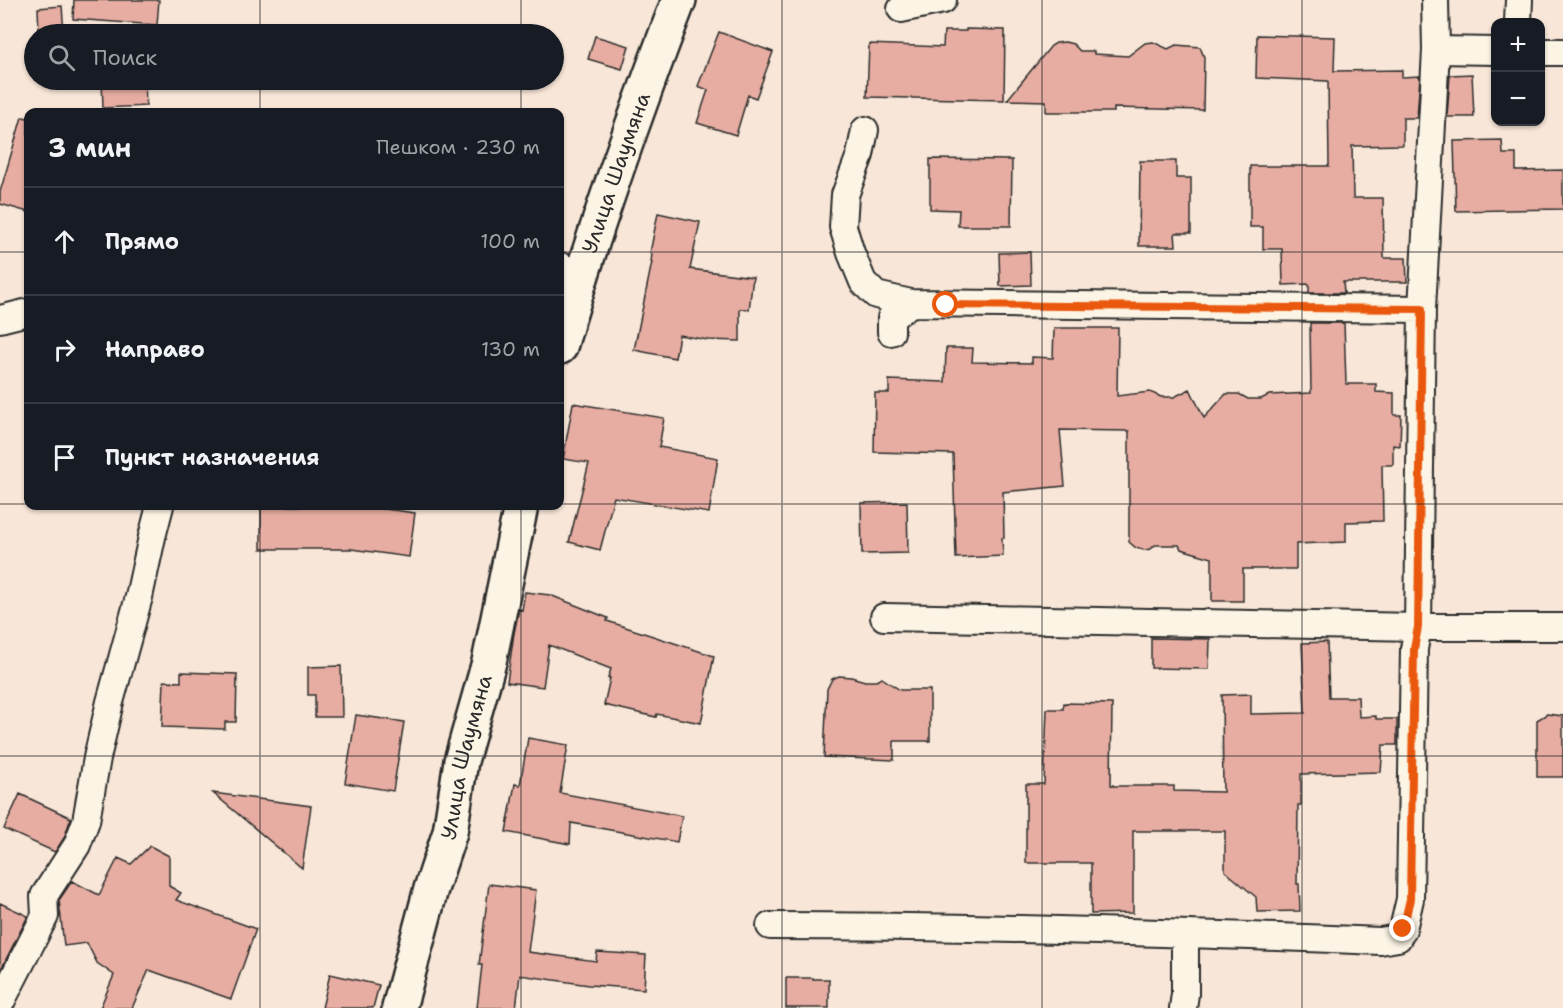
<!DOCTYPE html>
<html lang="ru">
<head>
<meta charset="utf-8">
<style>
  :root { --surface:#171b24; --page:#20242c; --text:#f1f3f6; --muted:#9ea1a6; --line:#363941 }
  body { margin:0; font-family:"Shantell Sans",sans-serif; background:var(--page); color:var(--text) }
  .controls { position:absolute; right:18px; top:18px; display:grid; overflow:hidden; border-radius:12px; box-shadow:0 2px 4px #0004 }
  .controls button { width:54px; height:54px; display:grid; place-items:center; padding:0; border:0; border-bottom:2px solid var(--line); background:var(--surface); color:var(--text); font:30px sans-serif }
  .stop { position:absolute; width:18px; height:18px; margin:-14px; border:4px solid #ea580c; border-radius:50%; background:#fff }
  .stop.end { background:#ea580c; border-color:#fff; box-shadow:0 2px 6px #0008 }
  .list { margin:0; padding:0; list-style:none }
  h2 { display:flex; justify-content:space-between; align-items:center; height:78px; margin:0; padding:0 24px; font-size:26px }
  h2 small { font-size:20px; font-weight:400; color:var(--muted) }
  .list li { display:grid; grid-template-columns:39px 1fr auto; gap:18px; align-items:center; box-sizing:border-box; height:108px; padding:0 24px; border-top:2px solid var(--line) }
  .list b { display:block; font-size:22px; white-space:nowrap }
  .list em { font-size:20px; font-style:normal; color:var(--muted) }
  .icon { flex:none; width:33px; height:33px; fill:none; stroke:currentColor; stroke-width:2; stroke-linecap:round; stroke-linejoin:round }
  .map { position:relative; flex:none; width:1563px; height:1008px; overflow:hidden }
  .search { position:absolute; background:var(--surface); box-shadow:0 2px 4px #0004; left:24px; top:24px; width:540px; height:66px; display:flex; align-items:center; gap:15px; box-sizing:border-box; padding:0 21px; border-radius:33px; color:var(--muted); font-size:22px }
  .panel { position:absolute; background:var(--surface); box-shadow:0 2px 4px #0004; left:24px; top:108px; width:540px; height:402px; border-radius:12px }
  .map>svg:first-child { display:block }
  .building { fill:#e7ada2; stroke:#2b2b2b; stroke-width:1.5 }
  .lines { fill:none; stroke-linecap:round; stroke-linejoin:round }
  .street-casing { stroke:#2b2b2b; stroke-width:30 }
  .secondary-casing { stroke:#2b2b2b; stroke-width:38 }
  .street { stroke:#fcf5e5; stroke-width:26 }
  .secondary { stroke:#fcf5e5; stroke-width:33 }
  .route { stroke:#ea580c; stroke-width:8 }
  .grid { fill:none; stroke:#2b2b2b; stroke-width:1.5; stroke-opacity:0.55 }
  .labels { text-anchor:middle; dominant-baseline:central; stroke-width:6; stroke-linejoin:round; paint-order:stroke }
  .street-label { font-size:21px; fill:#2b2b2b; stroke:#fcf5e5 }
</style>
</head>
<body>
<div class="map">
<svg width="1563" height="1008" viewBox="0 0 1563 1008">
  <rect width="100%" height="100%" fill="#f8e7d8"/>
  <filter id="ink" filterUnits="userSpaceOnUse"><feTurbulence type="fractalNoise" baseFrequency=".0167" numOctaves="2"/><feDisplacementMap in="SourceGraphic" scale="12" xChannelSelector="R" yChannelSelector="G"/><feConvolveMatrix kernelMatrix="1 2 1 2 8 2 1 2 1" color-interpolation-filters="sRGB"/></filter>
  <g filter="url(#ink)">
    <!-- building -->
    <path class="building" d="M74,0H159L157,25L73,19Z
      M62,6L64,34H39L38,8Z
      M966,29L1005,30L1004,100L867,97L869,44L943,47L944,31H966Z
      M719,32L773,52L756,98L748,95L736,135L697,123L708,90L698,86Z
      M1257,35L1335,37L1334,71L1402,70V77L1420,76L1417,118H1403V145L1352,146L1353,198H1383L1384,258H1406L1407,282H1343L1344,293H1309V284L1283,285L1282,249H1263V227H1250V166H1329L1328,81L1256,78Z
      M595,36L629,46L622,69L588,59Z
      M1065,42L1073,44L1080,51H1094V54L1128,56L1145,43L1153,42L1168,49L1176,45L1200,47L1204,57L1203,110L1114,108V112H1046V101L1007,100L1051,46L1056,43Z
      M1472,74L1474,117H1447L1450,75Z
      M102,80H145L146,106L103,108Z
      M22,117L28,118V212L0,204V192Z
      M1502,140L1503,154H1516V171L1563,170V209L1456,211L1454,141Z
      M930,159L1012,160L1011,226H958L959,210L930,209Z
      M1140,161H1176V178H1191V233H1175L1176,246H1139Z
      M658,213L700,222L690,269L753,277L749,310L740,309V341L708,340L679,335L675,358L634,350L652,262H651L652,254L650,253Z
      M1030,252L1031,285L1000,286L999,253Z
      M1310,323H1344L1346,384H1376V392L1394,393V415H1401L1400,446L1393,445V465H1382L1383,521L1346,522V542L1296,544V569H1243V601H1212V558L1181,549L1179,545H1155L1151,549L1144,550L1136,548L1129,542V431L1060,430L1065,486L1003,492L1004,538H1002L1003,556L956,558L953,454L874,452L875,393H889V380L945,382L946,348H973L972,362L1032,363V357L1053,358L1054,328H1118L1117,396L1150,392L1161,397H1174L1190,389L1204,418L1226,394H1239L1248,399H1261L1269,395L1311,393Z
      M573,403L664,418L659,447L718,458L709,513L614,497L600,550L569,542L589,463L563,459Z
      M907,502L908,553L862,554L861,503Z
      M261,506H363L415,513L409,557L351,549H261Z
      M525,592L550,595L608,618L607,621L714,656L701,723L657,714L656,717L604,705L610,678H608L611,669L549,645L543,687L507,682L514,633L519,609L522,610Z
      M1151,638L1210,639L1209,669L1151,668Z
      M1327,642L1329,697H1358L1359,717L1376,716V719H1397V745H1383L1381,772L1301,774V805H1298L1297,884H1299L1300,911L1257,912L1256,897L1225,871V831H1133V913L1091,914V863H1026V784H1044L1047,709H1063L1064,703L1112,704L1111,785H1113V786H1174V791L1223,792L1222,695L1251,694V714L1305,713L1302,643Z
      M341,666L342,717H315V695H308V667Z
      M181,672L237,674L236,722H225V729L162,727L164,681L181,682Z
      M839,676L851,677L865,681H876L882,678L900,690H930V741H894V760L824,757L827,689L832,679Z
      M1547,714L1563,716V777H1537V720Z
      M356,715L404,722L393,791L345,783Z
      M528,738L568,745L560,793L682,816L677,842L571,823L570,844L506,832L515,784L520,785Z
      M213,793L311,806L302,868Z
      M20,794L71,818L64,838L55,852L4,829Z
      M150,846L169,856V886L181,893L176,900L256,929L231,999L149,970L132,1008H100L114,975L97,963L87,943L64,946L59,900L72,881L99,895L118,858L131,864Z
      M489,884L536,890L528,952L596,961L597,952L646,955L644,989L589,985L520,975L516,1008H477L482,965H479Z
      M0,903L28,916L0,971Z
      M330,974L379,985L373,1008H322Z
      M786,978H813V979H829V1008H786Z"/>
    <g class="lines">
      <defs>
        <path id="street" d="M901,9L943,0
          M1518,22L1519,0
          M1436,50L1496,51
          M1540,52H1563
          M865,130L860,155L845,195L843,227L851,253L863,282L876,295L911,303
          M560,266L580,276
          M0,319L28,312
          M891,332V318L911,303L1422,309
          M884,617L1418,627H1563
          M770,926C974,926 1177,933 1380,941L1398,938L1403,929L1410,899L1414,649L1418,627L1422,309L1436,50L1435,0
          M0,1004L45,916L44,896L77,845L86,821L97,758L110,702L139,597L152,537L160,506
          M1183,1008L1185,994V934"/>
        <g id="secondary">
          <path id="s1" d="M560,347C594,230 635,114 679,0"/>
          <path id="s2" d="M399,1008L431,889L450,832L461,761L489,662L521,506"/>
        </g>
      </defs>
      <!-- street casing -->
      <use href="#street" class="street-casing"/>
      <!-- secondary casing -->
      <use href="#secondary" class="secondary-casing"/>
      <!-- street -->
      <use href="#street" class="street"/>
      <!-- secondary -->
      <use href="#secondary" class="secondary"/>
    </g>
  </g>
  <g class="lines" filter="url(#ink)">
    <!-- route -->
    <path class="route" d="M946,305L1422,309L1418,627L1414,649L1410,899L1403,929"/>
  </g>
  <!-- grid -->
  <path class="grid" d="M260,0V34M521,0V34M782,0V1008M1042,0V1008M1302,0V1008M260,80V112M521,80V112M0,252H28M560,252H1563M0,504H28M560,504H1563M260,506V1008M521,506V1008M0,756H1563"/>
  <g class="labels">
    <!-- street labels -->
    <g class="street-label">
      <text stroke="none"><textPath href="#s1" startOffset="183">Улица Шаумяна</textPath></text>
      <text stroke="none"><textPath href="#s2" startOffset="260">Улица Шаумяна</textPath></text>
    </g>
  </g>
</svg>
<div class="controls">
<button>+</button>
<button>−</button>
</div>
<div class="stop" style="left:946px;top:305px"></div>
<div class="stop end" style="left:1403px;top:929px"></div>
<div class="search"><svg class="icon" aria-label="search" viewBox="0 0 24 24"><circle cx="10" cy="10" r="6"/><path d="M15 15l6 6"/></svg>Поиск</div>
<section class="panel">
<h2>3 мин<small>Пешком · 230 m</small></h2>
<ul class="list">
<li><svg class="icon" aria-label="ahead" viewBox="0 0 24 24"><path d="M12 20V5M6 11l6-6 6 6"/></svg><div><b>Прямо</b></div><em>100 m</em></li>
<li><svg class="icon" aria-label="right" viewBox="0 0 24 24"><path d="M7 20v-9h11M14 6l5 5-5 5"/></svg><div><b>Направо</b></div><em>130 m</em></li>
<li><svg class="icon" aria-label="arrive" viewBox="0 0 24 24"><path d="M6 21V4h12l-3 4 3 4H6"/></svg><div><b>Пункт назначения</b></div></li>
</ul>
</section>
</div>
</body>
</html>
